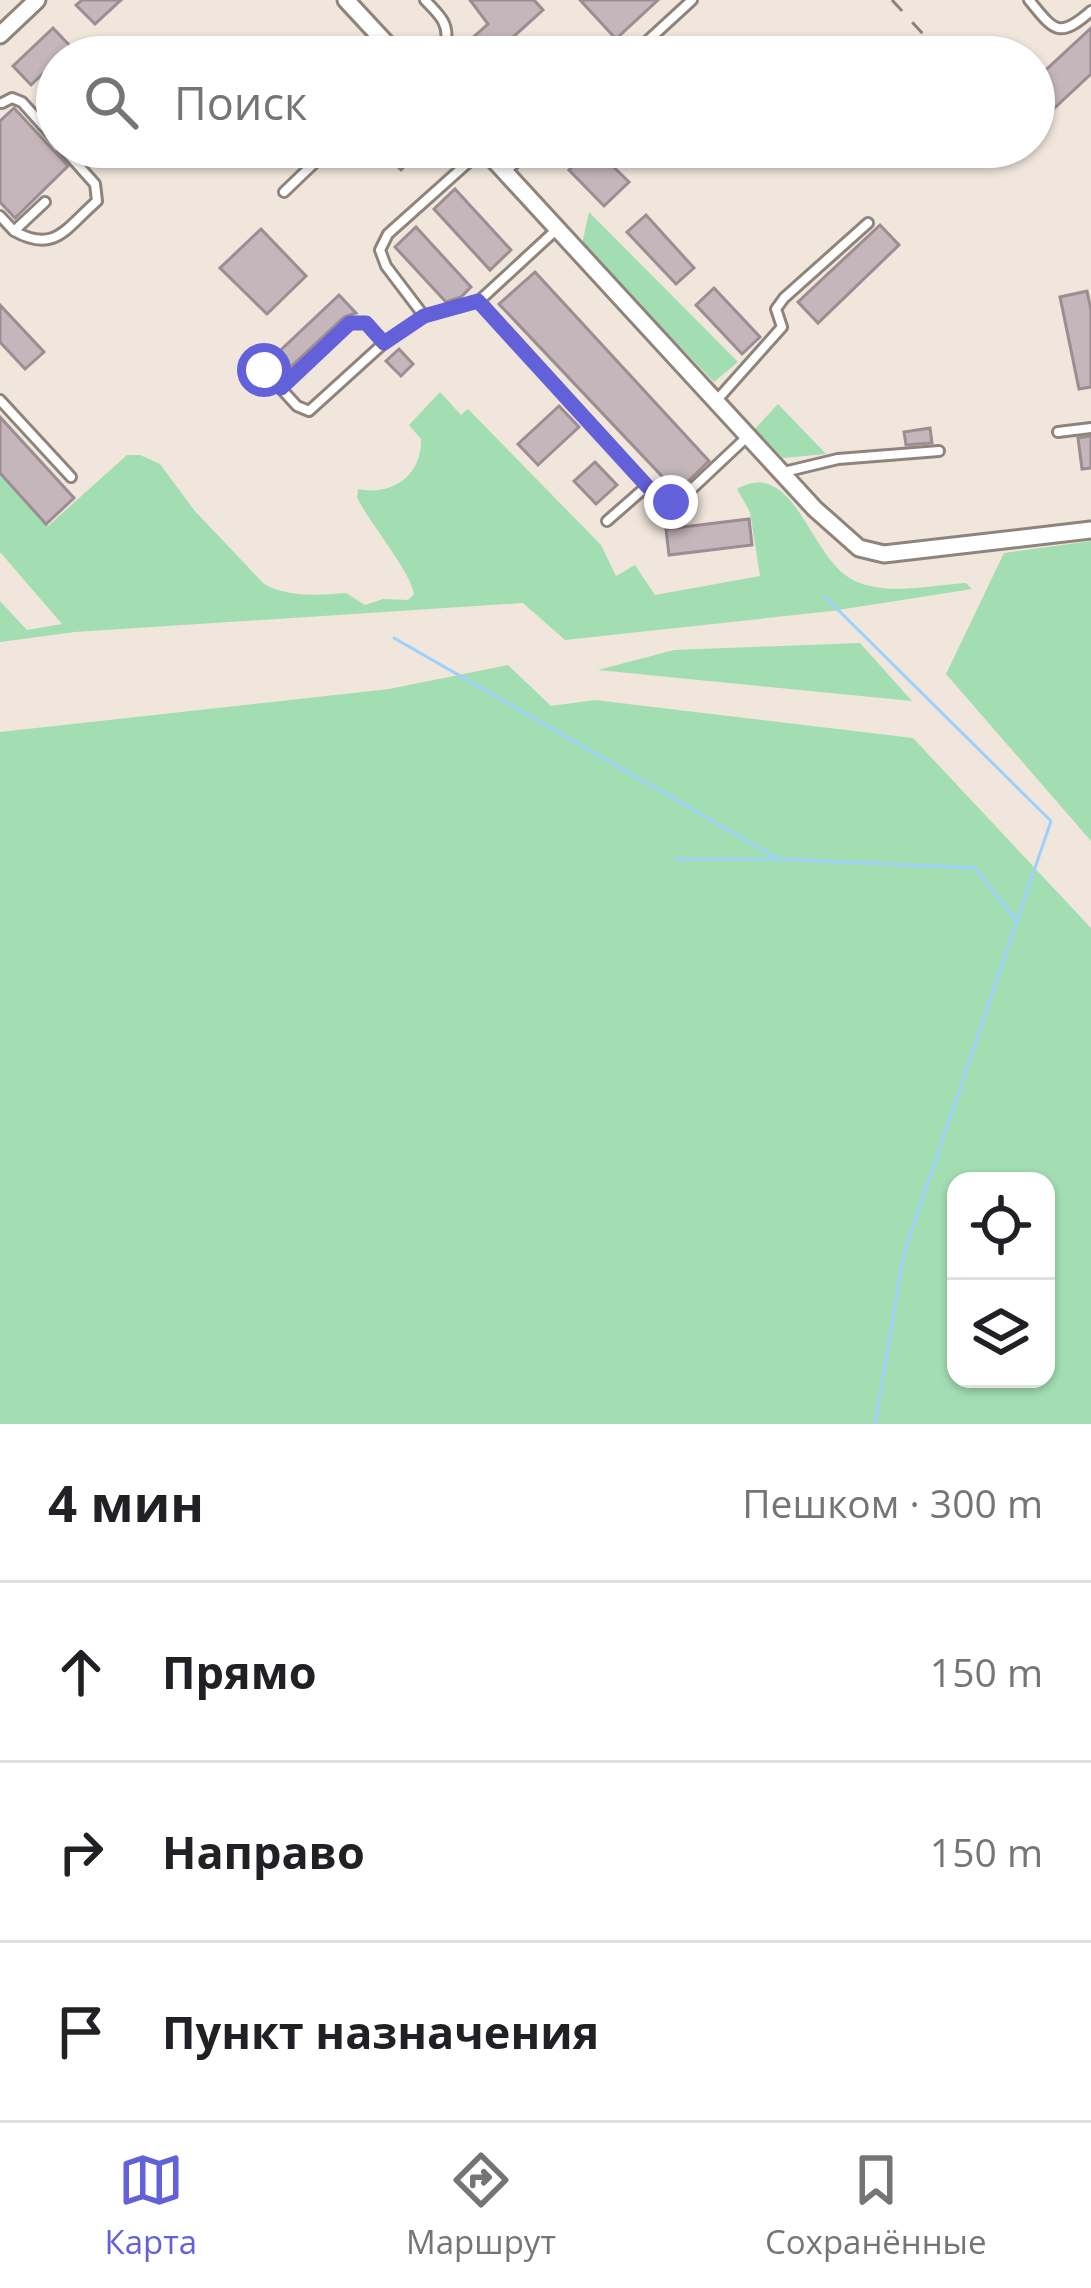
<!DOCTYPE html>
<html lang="ru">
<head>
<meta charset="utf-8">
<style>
  :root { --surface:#fff; --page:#f2f2f2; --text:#202124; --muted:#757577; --line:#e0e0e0; --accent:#6361da }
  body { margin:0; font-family:"Open Sans",sans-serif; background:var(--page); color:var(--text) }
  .controls { position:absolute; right:36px; bottom:36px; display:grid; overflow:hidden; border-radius:24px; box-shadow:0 3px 9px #0004 }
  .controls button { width:108px; height:108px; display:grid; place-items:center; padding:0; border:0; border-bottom:3px solid var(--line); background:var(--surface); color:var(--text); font:60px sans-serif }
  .stop { position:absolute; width:36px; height:36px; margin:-27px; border:9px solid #6361da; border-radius:50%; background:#fff }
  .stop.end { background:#6361da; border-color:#fff; box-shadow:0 3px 12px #0008 }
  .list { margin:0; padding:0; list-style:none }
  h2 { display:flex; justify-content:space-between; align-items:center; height:156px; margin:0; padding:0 48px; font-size:51px }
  h2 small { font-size:39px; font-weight:400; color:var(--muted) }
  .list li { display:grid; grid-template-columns:78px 1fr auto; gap:36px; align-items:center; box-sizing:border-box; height:180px; padding:0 48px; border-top:3px solid var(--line) }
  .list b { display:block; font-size:45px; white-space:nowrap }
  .list em { font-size:39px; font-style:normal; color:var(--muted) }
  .icon { flex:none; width:66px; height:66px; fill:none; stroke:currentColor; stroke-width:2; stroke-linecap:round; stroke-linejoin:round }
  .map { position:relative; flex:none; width:1091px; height:1424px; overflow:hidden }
  .search { position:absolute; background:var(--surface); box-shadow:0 3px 9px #0004; left:36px; right:36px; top:36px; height:132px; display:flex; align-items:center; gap:30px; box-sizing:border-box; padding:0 42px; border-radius:66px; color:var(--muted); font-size:45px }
  .sheet { height:696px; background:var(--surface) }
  nav { display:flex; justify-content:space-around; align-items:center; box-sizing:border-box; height:168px; border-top:3px solid var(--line); background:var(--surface); font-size:33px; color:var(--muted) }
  nav a { display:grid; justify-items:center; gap:6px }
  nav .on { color:var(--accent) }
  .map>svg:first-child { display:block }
  .green { fill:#a3deb3; fill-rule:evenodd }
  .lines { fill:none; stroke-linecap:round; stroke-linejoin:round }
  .stream { stroke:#9cd1fc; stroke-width:3 }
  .building { fill:#c4b6bb; stroke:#9b8d92; stroke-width:3 }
  .lane-casing { stroke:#8e847b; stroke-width:14 }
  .street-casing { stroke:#8e847b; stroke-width:21 }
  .lane { stroke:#fff; stroke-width:8 }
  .street { stroke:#fff; stroke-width:15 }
  .rail { stroke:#8b847e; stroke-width:3; stroke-dasharray:15 15; stroke-linecap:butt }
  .route { stroke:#6361da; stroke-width:15 }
</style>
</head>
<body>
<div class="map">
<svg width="1091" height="1424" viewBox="0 0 1091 1424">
  <rect width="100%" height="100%" fill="#f0e6dc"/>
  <!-- green -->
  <path class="green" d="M589,212L738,362L714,382L582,244Z
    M440,392L461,415L468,409L601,545L616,576L635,565L655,595L760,576L750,512L737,489C796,456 809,560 855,581C888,596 932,585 966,583L972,589L832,611L565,640L523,603L75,632L0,642V601L27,630L62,624L0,552V473L48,526L127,455H140L160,464L194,510L264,584C290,598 318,595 346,593L365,605L383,599L408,600L414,594C410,570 369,523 357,497L358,489C392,496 422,476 421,439L409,425Z
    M778,404L826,454L783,458L754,430Z
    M1091,541V841L946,674L1004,553Z
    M860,643L912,701L598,670L674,650Z
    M508,665L551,706L595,700L913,738L1091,928V1424H0V732L389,689ZM956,1181H1046V1379H956Z"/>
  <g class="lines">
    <!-- stream -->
    <path class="stream" d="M824,596L1051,821L904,1253L875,1424
      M394,638L779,859
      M676,859H779L975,868L1015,919"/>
  </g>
  <!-- building -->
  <path class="building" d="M82,0H121L95,24L76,5Z
    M470,0H534L543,10L491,57L482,47L469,57L461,48L488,24Z
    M580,0H658L616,39Z
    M53,28L71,47L31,85L13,66Z
    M1091,28V74L1034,127V81Z
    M14,108L68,166L15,218L0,202V121Z
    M378,147H405L415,156L401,170Z
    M593,147L629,182L604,206L569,170Z
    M455,189L511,250L490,270L434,209Z
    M646,215L694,268L676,284L627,232Z
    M880,225L899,245L818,323L798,302Z
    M416,227L471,287L461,297L446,302L395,247Z
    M261,229L306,276L267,314L220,268Z
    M535,272L709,461L677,492L499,304Z
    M714,288L760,337L742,354L696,305Z
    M1087,291L1091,310V387L1079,389L1060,297Z
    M339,295L356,313L344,317L281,376L267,363Z
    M0,305L44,352L25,369L0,342Z
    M399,349L413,364L401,376L386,361Z
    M559,406L579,427L538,465L518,444Z
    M0,417L74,498L46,524L0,473Z
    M930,428L932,443L906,445L904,432Z
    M1091,436V468L1082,469L1078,438Z
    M595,462L617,485L596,504L574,481Z
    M749,519L752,545L669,555L666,529Z"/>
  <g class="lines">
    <defs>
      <path id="lane" d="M425,0C437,13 449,22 446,40L427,57
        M1029,0C1054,30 1058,40 1091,11
        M630,57L692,0
        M2,103L12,98L22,102L57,141
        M506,171L532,147
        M284,192L331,147
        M0,216L14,231L45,202
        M556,230L479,301L647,486L662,501L680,500L748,436
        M14,231C55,254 66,228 97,201L95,184L62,147
        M479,301L424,316L386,266L380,250L388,234L482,150
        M264,370L297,406L309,411L384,343L424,316
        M281,388L350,323H366L384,343
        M0,400L71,477
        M717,400L782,327L776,309L784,298L868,223
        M1058,432L1091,428
        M784,472L838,459L939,451
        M607,521L647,486"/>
      <path id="street" d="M346,0L399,57
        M0,35L37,0
        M482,147L815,509L859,548L884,554L1091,530"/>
    </defs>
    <!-- lane casing -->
    <use href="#lane" class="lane-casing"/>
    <!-- street casing -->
    <use href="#street" class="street-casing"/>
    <!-- lane -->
    <use href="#lane" class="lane"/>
    <!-- street -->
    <use href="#street" class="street"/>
    <!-- rail -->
    <path class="rail" d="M892,0L944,57"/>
  </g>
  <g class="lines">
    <!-- route -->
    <path class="route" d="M264,370L281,388L350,323H366L384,343L424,316L478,301L647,486L662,501L671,502"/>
  </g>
</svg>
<div class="controls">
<button><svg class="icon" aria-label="locate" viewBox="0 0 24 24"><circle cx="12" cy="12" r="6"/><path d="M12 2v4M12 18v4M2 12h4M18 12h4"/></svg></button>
<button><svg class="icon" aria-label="layers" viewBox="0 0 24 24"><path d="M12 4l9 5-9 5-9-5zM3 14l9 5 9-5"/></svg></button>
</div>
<div class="stop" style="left:264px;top:370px"></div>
<div class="stop end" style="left:671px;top:502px"></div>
<div class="search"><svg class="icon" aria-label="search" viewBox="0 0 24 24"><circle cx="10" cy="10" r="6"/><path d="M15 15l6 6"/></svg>Поиск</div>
</div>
<section class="sheet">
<h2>4 мин<small>Пешком · 300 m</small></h2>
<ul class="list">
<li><svg class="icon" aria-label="ahead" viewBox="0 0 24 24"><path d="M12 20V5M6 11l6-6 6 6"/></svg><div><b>Прямо</b></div><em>150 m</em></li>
<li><svg class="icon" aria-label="right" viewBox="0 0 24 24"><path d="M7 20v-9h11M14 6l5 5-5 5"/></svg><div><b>Направо</b></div><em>150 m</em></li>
<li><svg class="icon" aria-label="arrive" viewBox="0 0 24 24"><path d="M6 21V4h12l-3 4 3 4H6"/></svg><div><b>Пункт назначения</b></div></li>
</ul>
</section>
<nav>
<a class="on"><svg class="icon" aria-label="map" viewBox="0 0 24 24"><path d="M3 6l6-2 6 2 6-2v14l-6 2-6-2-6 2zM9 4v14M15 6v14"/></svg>Карта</a>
<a><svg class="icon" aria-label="directions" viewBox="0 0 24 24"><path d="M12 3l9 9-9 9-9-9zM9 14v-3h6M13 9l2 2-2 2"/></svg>Маршрут</a>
<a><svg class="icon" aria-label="saved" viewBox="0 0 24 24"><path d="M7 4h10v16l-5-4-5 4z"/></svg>Сохранённые</a>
</nav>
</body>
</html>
